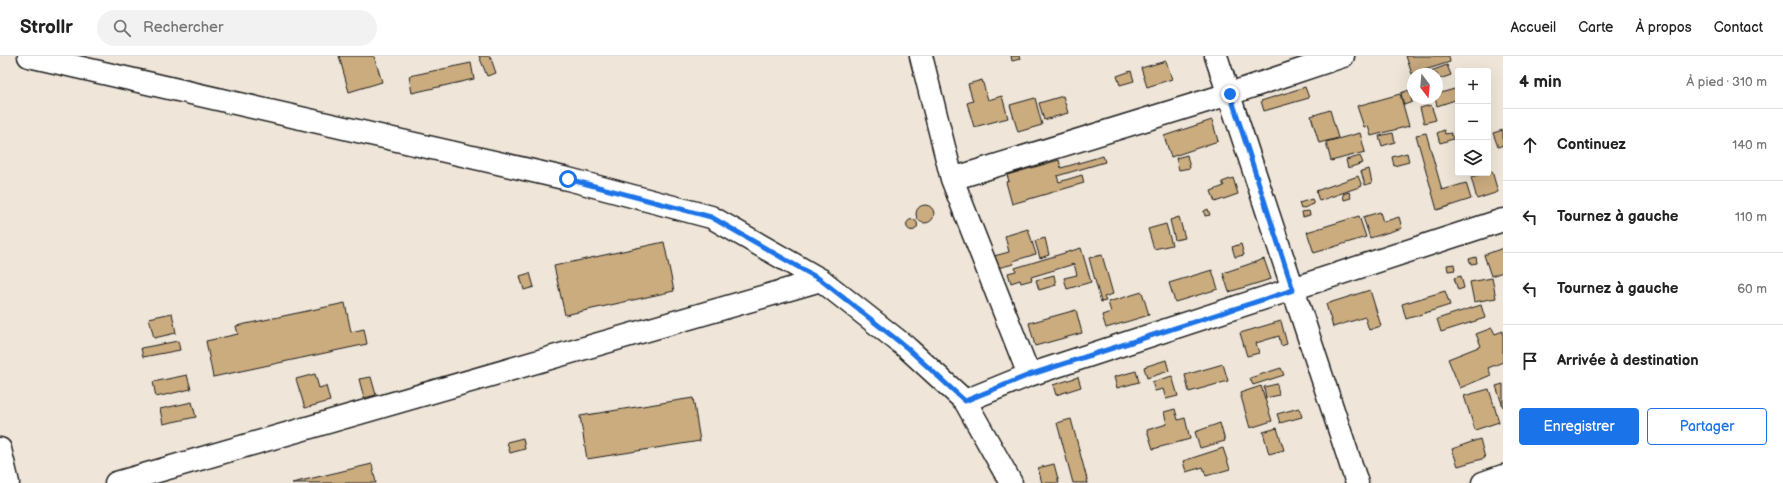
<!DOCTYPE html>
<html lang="fr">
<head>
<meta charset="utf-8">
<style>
  :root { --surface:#fff; --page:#f2f2f2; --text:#222; --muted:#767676; --line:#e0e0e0; --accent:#1a73e8 }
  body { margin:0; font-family:"Balsamiq Sans",sans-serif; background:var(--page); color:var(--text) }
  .controls { position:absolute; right:12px; top:12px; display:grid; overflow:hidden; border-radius:4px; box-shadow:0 4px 16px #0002 }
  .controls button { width:36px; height:36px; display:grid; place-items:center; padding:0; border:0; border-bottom:1px solid var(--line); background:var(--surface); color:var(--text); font:20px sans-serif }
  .compass { position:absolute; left:1407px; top:12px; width:36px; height:36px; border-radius:50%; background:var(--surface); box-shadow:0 4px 16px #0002; rotate:164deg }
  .stop { position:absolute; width:12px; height:12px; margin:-9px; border:3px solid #1a73e8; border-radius:50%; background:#fff }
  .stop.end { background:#1a73e8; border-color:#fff; box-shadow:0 1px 4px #0008 }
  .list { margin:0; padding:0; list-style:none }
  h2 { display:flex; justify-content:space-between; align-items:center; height:52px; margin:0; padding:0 16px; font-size:17px }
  h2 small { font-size:13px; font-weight:400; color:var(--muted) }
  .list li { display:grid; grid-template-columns:26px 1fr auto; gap:12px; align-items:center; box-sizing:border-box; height:72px; padding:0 16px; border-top:1px solid var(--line) }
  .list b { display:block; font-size:15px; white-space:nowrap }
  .list em { font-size:13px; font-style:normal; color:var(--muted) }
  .actions { display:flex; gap:8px; padding:12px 16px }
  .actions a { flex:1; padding:9px 0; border:1px solid var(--accent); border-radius:4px; text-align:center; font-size:14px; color:var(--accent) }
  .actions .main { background:var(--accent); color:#fff }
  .icon { flex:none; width:22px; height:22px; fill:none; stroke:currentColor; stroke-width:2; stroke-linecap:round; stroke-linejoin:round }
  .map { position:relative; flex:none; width:1503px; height:427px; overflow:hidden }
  header { display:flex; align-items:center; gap:24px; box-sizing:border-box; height:56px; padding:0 20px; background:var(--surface); border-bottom:1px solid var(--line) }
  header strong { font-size:19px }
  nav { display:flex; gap:22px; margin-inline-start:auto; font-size:14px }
  .search { width:280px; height:36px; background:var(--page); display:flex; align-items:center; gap:10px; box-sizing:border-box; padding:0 14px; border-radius:22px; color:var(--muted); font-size:15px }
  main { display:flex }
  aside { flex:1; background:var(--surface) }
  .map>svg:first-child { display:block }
  .building { fill:#cbac7f; stroke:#1c1c1c }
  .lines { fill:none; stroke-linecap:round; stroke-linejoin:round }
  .street-casing { stroke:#1c1c1c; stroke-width:25 }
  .primary-casing { stroke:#1c1c1c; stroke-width:25 }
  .street { stroke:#fff; stroke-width:22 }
  .primary { stroke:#fff; stroke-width:22 }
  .route { stroke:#1a73e8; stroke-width:5 }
</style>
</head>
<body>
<header>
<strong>Strollr</strong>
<div class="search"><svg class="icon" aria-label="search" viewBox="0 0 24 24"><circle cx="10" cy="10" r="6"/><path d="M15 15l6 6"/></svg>Rechercher</div>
<nav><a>Accueil</a><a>Carte</a><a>À propos</a><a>Contact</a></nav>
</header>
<main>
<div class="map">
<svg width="1503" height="427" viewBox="0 0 1503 427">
  <rect width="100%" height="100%" fill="#efe6d9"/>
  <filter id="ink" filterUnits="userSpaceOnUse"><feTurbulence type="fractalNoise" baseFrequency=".025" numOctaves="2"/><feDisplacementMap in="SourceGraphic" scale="8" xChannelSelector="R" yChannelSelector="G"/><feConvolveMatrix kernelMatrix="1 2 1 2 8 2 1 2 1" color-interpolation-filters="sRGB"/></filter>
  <g filter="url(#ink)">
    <!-- building -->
    <path class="building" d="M339,0H374L382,26L349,36Z
      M479,0H490L496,17L487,20Z
      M1011,0H1019L1020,3L1012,5Z
      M1406,0H1449L1450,6L1412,18Z
      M1166,5L1172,23L1147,31L1141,12Z
      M471,7L474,23L412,37L409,20Z
      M1447,9L1451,19L1437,24V18H1429L1428,16Z
      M1131,15L1134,25L1120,29L1117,20Z
      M982,24L988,44L1002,40L1008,62L974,71L967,47L973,45L968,28Z
      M1305,31L1309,42L1264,55L1261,45Z
      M1458,32V43L1437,50L1435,42H1437V38Z
      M1409,34L1412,46L1404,49L1401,37Z
      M1400,38L1409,70L1371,80L1368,70L1364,71L1357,50Z
      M1063,40L1068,57L1044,64L1039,47Z
      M1035,42L1042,69L1018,76L1010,49Z
      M1431,49L1436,64L1424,67L1420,52Z
      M1330,54L1338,82L1319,87L1311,60Z
      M1212,64L1218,85L1171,101L1164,80Z
      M1444,74L1445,78L1451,77L1453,83L1440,87L1437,77Z
      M1503,74V89L1498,91L1493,77Z
      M1360,77L1365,96L1331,105L1326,86Z
      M1393,77L1395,86L1382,90L1379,80Z
      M1426,77L1442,134L1466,127L1471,143L1437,154L1416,79Z
      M1407,97L1409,106L1394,110L1392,101Z
      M1187,99L1190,112L1179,114L1176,102Z
      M1103,100L1105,106L1057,120L1059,126L1082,119L1084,127L1012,148L1006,126L1009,125L1007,119L1059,104L1061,112Z
      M1360,100L1363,107L1348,112L1346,104Z
      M1369,113L1372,127L1365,129L1361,115Z
      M1492,115L1498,136L1477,143L1471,121Z
      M1358,120L1362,130L1319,145L1316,135Z
      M1233,122L1238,138L1215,146L1211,135L1224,130L1222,126Z
      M1349,136L1351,142L1344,144L1343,138Z
      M1312,143L1314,148L1301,153L1299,147Z
      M916 158a9 9 0 1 1 18 0a9 9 0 1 1-18 0Z
      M1208,153L1210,159L1205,160L1204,155Z
      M1309,155L1310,159L1303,161L1302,156Z
      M1380,156L1383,166L1399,161L1402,172L1370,182L1363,161Z
      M1359,160L1366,181L1314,197L1307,176Z
      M1179,161L1185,182L1175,184L1170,164Z
      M906.5 169a5.5 5.5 0 1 1 11 0a5.5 5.5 0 1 1-11 0Z
      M1166,168L1172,189L1154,193L1148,173Z
      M1028,173L1036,198L1013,205L1014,208L997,212L994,200L1009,196L1005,180Z
      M1045,182L1049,199L1040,202L1035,185Z
      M664,186L674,235L565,259L554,210Z
      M1241,188L1244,199L1235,201L1232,191Z
      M1081,192L1091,226L1067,233L1064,222L1077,219L1074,208L1031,221L1032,224L1021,227L1020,224L1011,227L1008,217L1016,215L1015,212Z
      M1503,192V216L1491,220L1484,199Z
      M1102,199L1113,238L1104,241L1106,245L1101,246L1089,202Z
      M1476,201L1477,207L1471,208L1469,203Z
      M1264,203L1271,223L1229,236L1223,217Z
      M1454,208L1455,214L1448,215L1447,209Z
      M1212,214L1218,233L1175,246L1169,227Z
      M530,217L534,231L524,234L520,220Z
      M1054,219L1056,229L1039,234L1036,224Z
      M1461,220L1464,232L1458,234L1454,222Z
      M1492,222L1496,242L1474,246L1470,226Z
      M1370,234L1381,270L1369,274L1365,261L1333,271L1326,248Z
      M1445,235L1450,249L1406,263L1402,248Z
      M1142,236L1149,259L1106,272L1102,259L1111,256L1108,246Z
      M345,247L351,276L364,273L367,288L213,321L206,285L238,278L236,270Z
      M1481,249L1485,262L1441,276L1437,263Z
      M1076,254L1082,277L1035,290L1029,267Z
      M172,257L176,277L154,282L149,262Z
      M1281,265L1287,288L1281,290L1279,280L1256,287L1259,297L1247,300L1240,277Z
      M1492,272L1495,278L1503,275V306L1488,312L1491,319L1460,332L1448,303L1481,290L1476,278Z
      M178,285L180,294L143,301L141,292Z
      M1166,304L1169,315L1147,322L1144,311Z
      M1223,308L1228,325L1189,336L1185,319Z
      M1281,312L1284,319L1253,329L1250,322Z
      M1136,315L1139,326L1117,332L1114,321Z
      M315,318L319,332L326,330L330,345L305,352L296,323Z
      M187,319L191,333L156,341L153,326Z
      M1172,320L1178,340L1166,343L1163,333L1155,335L1152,326Z
      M371,321L376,339L364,342L359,323Z
      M1078,321L1081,331L1056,339L1053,329Z
      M1277,328L1279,339L1266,342L1264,331Z
      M1503,328V351L1496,330Z
      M1261,330L1272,365L1250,372L1240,337Z
      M1489,333L1499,366L1475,374L1464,340Z
      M693,342L700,385L587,403L580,360Z
      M192,346L196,361L163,368L160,353Z
      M1299,352L1302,361L1280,367L1277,358Z
      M1175,353L1178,364L1185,362L1190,383L1153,393L1147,374L1167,368L1164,356Z
      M1071,363L1088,427H1073L1057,367Z
      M1220,367L1225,385L1200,392L1195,376Z
      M1277,372L1284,394L1269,398L1263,376Z
      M523,382L525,393L510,397L507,386Z
      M1480,383L1485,402L1458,410L1452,393Z
      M1223,392L1230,413L1206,420L1203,411L1186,416L1183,405Z
      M372,408L376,427H292Z
      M1054,408L1059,427H1042L1038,412Z"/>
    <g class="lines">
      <defs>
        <path id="street" d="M921,0L952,123L1029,319
          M1216,0L1357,427
          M952,123L1229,38L1343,0
          M965,345L1029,319L1503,164
          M0,393L8,427
          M116,427L821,224
          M1483,427L1503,420"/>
        <path id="primary" d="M29,0L568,123L711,161L821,224L906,291L965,345L1011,427"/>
      </defs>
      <!-- street casing -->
      <use href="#street" class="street-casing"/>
      <!-- primary casing -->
      <use href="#primary" class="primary-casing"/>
      <!-- street -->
      <use href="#street" class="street"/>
      <!-- primary -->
      <use href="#primary" class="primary"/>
    </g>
  </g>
  <g class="lines" filter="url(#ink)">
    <!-- route -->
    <path class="route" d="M568,123L711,161L821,224L906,291L965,345L1029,319L1293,234L1230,38"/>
  </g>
</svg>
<div class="controls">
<button>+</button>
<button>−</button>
<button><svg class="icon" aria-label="layers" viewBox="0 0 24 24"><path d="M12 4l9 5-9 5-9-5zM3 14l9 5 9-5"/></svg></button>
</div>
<svg class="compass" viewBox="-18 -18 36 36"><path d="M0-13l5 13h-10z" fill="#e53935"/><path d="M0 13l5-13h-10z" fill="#767676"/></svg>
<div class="stop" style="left:568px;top:123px"></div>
<div class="stop end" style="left:1230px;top:38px"></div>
</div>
<aside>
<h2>4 min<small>À pied · 310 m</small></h2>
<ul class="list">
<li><svg class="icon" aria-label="ahead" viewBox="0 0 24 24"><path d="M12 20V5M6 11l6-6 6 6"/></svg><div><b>Continuez</b></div><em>140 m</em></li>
<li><svg class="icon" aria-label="left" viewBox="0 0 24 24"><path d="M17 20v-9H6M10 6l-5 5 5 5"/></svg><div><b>Tournez à gauche</b></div><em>110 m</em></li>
<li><svg class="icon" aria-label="left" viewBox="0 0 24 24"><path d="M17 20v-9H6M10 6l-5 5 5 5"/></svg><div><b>Tournez à gauche</b></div><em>60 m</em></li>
<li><svg class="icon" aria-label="arrive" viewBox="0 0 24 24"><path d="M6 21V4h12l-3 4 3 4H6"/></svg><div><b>Arrivée à destination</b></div></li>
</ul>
<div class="actions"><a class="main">Enregistrer</a><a>Partager</a></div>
</aside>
</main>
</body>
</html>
